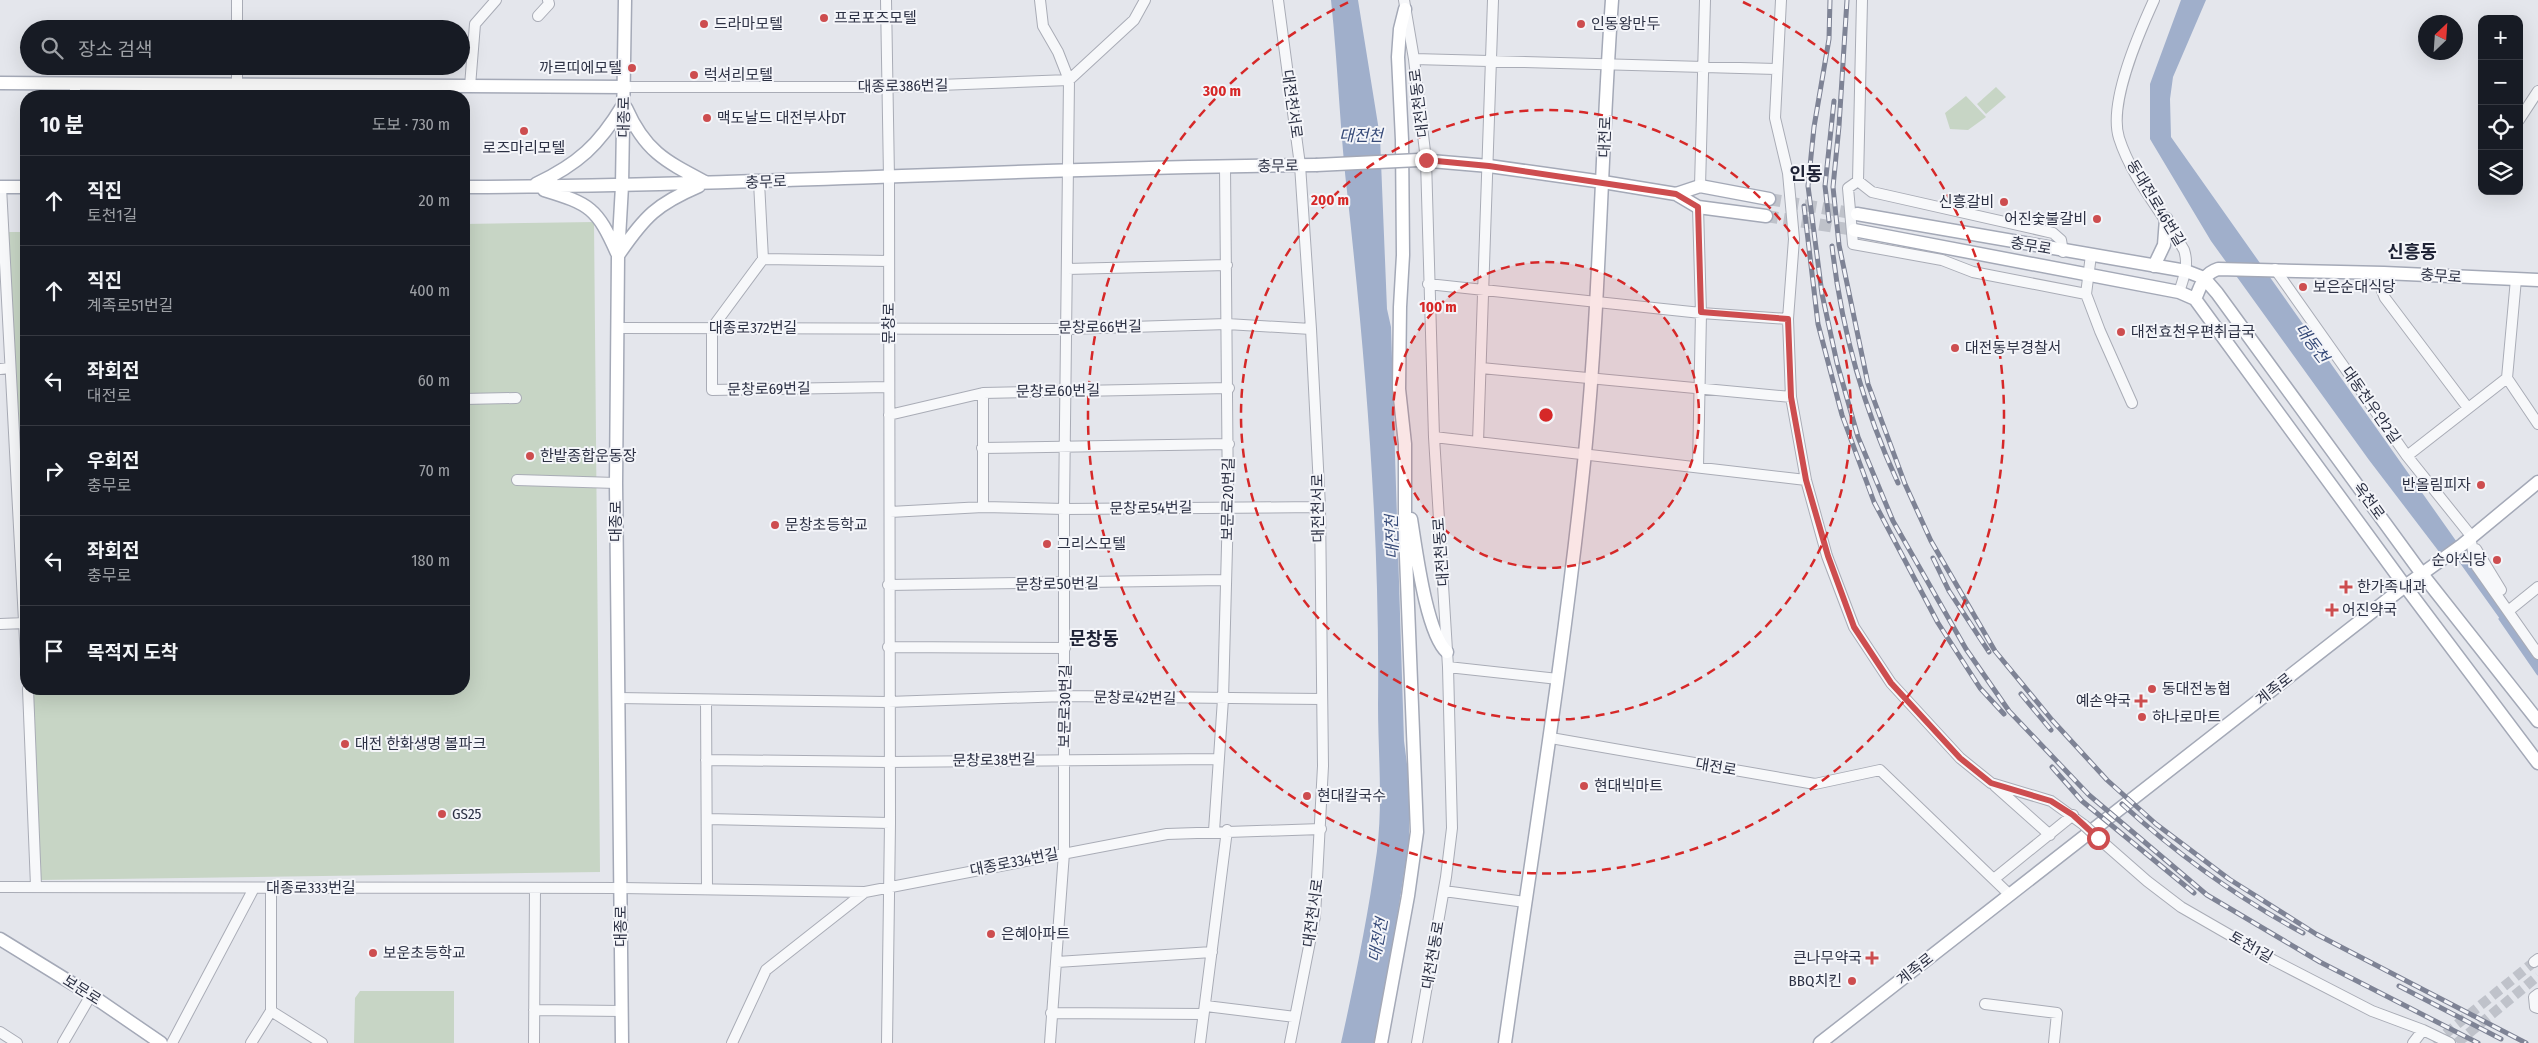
<!DOCTYPE html>
<html lang="ko">
<head>
<meta charset="utf-8">
<style>
  :root { --surface:#171b24; --page:#242831; --text:#f1f3f6; --muted:#9ea1a6; --line:#363941 }
  body { margin:0; font-family:"Fira Sans Condensed","Noto Sans KR",sans-serif; background:var(--page); color:var(--text) }
  .controls { position:absolute; right:15px; top:15px; display:grid; overflow:hidden; border-radius:10px; box-shadow:0 5px 20px #0002 }
  .controls button { width:45px; height:45px; display:grid; place-items:center; padding:0; border:0; border-bottom:1px solid var(--line); background:var(--surface); color:var(--text); font:25px sans-serif }
  .compass { position:absolute; left:2418px; top:15px; width:45px; height:45px; border-radius:50%; background:var(--surface); box-shadow:0 5px 20px #0002; rotate:25deg }
  .stop { position:absolute; width:15px; height:15px; margin:-11px; border:4px solid #cd4d4f; border-radius:50%; background:#fff }
  .stop.end { background:#cd4d4f; border-color:#fff; box-shadow:0 1px 5px #0008 }
  .list { margin:0; padding:0; list-style:none }
  h2 { display:flex; justify-content:space-between; align-items:center; height:65px; margin:0; padding:0 20px; font-size:21px }
  h2 small { font-size:16px; font-weight:400; color:var(--muted) }
  .list li { display:grid; grid-template-columns:32px 1fr auto; gap:15px; align-items:center; box-sizing:border-box; height:90px; padding:0 20px; border-top:1px solid var(--line) }
  .list b { display:block; font-size:19px; white-space:nowrap }
  .list p { margin:0; font-size:16px; white-space:nowrap; color:var(--muted) }
  .list em { font-size:16px; font-style:normal; color:var(--muted) }
  .icon { flex:none; width:28px; height:28px; fill:none; stroke:currentColor; stroke-width:2; stroke-linecap:round; stroke-linejoin:round }
  .map { position:relative; flex:none; width:2538px; height:1043px; overflow:hidden }
  .search { position:absolute; background:var(--surface); box-shadow:0 5px 20px #0002; left:20px; top:20px; width:450px; height:55px; display:flex; align-items:center; gap:12px; box-sizing:border-box; padding:0 18px; border-radius:28px; color:var(--muted); font-size:19px }
  .panel { position:absolute; background:var(--surface); box-shadow:0 5px 20px #0002; left:20px; top:90px; width:450px; height:605px; border-radius:20px }
  .map>svg:first-child { display:block }
  .green { fill:#c7d5c5 }
  .water { fill:#a0afcb }
  .lines { fill:none; stroke-linecap:round; stroke-linejoin:round }
  .stream { stroke:#a0afcb; stroke-width:3 }
  .minor-tunnel { stroke:#bfc2ca; stroke-width:10; stroke-dasharray:10 5; stroke-linecap:butt }
  .major-tunnel { stroke:#bfc2ca; stroke-width:12; stroke-dasharray:12 6; stroke-linecap:butt }
  .minor-casing { stroke:#a9acb6; stroke-width:12 }
  .major-casing { stroke:#a4a9b7; stroke-width:15 }
  .minor { stroke:#f7f8fa; stroke-width:10 }
  .major { stroke:#fff; stroke-width:12 }
  .rail-casing { stroke:#7e8395; stroke-width:5 }
  .rail { stroke:#f4f5f9; stroke-width:3; stroke-dasharray:9; stroke-linecap:butt }
  .minor-bridge-casing { stroke:#a9acb6; stroke-width:12; stroke-linecap:butt }
  .major-bridge-casing { stroke:#a4a9b7; stroke-width:15; stroke-linecap:butt }
  .minor-bridge { stroke:#f7f8fa; stroke-width:10 }
  .major-bridge { stroke:#fff; stroke-width:12 }
  .route { stroke:#cd4d4f; stroke-width:6 }
  .ring { fill:none; stroke:#d62828; stroke-width:2.5; stroke-dasharray:9 6 }
  .poi-dot { fill:#cd4d4f; stroke:#f4f5f9; stroke-width:2 }
  .labels { text-anchor:middle; dominant-baseline:central; stroke-width:4; stroke-linejoin:round; paint-order:stroke }
  .poi-label { font-size:15px; fill:#2c3144; stroke:#f4f5f9; text-anchor:start }
  .street-label { font-size:15px; fill:#2c3144; stroke:#f4f5f9 }
  .water-label { font-size:16px; font-style:italic; fill:#364a78; stroke:#f4f5f9 }
  .quarter-label { font-size:18px; font-weight:bold; fill:#1e2235; stroke:#f4f5f9 }
  .centre { fill:#d62828; stroke:#f4f5f9; stroke-width:2.5 }
  .ring-label { font-size:15px; text-anchor:middle; font-weight:bold; fill:#d62828; stroke:#f4f5f9; stroke-width:4; stroke-linejoin:round; paint-order:stroke }
</style>
</head>
<body>
<div class="map">
<svg width="2538" height="1043" viewBox="0 0 2538 1043">
  <rect width="100%" height="100%" fill="#e4e6ec"/>
  <!-- green -->
  <path class="green" d="M1996,87L2006,97L1986,114L1977,104Z
    M1966,96L1986,117L1968,130L1950,129L1945,113Z
    M594,222L600,872L40,880L32,689H464V224Z
    M8,232H26V545V538Z
    M360,991H454V1043H354L355,998Z"/>
  <!-- water -->
  <path class="water" d="M1331,0H1358L1380,137L1387,309L1391,327L1404,741L1409,779V842L1394,937L1393,953L1375,1043H1341C1355,980 1368,916 1377,851C1383,802 1378,753 1378,704C1380,535 1366,367 1348,200C1340,133 1338,66 1331,0Z
    M2181,0H2206L2173,77L2170,99L2171,137L2538,657V672L2452,552L2440,553L2369,460L2211,241L2150,139V84Z"/>
  <g class="lines">
    <!-- stream -->
    <path class="stream" d="M2500,619L2538,674"/>
    <!-- minor-tunnel -->
    <path class="minor-tunnel" d="M2434,1043L2534,962
      M2457,1043L2538,976"/>
    <!-- major-tunnel -->
    <path class="major-tunnel" d="M1769,199L1857,214
      M1766,216L1854,230"/>
    <defs>
      <path id="minor" d="M886,0L889,177L890,823L887,1043
        M1040,0L1043,26L1058,52L1069,80L1064,509V853L1050,1043
        M1278,0L1300,165L1311,329L1320,507L1323,766L1315,916L1290,1043
        M1404,0L1414,59L1426,160L1434,437L1448,667L1452,828L1446,877L1417,1043
        M1781,0L1775,118L1788,173L1794,239L1788,319L1791,397L1806,480L1827,556L1854,627L1891,683L1960,758L1991,783L2051,801L2084,825
        M1862,0L1858,181L1848,188L1853,244L1942,260L1973,272L2086,294
        M2154,0C2139,33 2108,103 2119,138C2132,179 2163,213 2184,250C2189,265 2184,277 2179,292
        M538,16L549,4L548,0
        M237,29V0
        M1414,59L1776,69
        M237,66V96
        M470,86L475,24L496,0
        M625,87H887L1069,80L1134,20L1145,0
        M75,96V84
        M2519,120L2538,91
        M1858,181L1872,192L2053,233L2061,240L2063,252
        M759,182L763,259
        M1700,186L1705,0
        M1,187L26,659
        M2091,255L2086,294L2100,331L2132,403
        M763,259L712,328V390L889,387
        M763,259L889,261
        M1067,269L1227,265
        M2275,269L2407,456L2472,537
        M2384,273L2380,286L2385,298L2468,408
        M2516,279L2507,378L2538,424
        M1428,284L1701,313L1788,319
        M617,328L1067,329L1227,324L1311,329
        M1481,368L1791,397
        M0,369L10,368
        M983,393V507
        M464,399L516,398
        M889,415L983,393L1229,388
        M1434,437L1806,480
        M1478,442L1493,0
        M982,448L1229,444
        M2407,456L2507,378
        M1698,467L1701,313L1698,207
        M517,480L616,483
        M890,512L983,507L1064,509L1320,507
        M2470,538L2477,567L2538,654
        M2476,549L2501,590
        M888,585L1225,580
        M2512,608L2538,587
        M0,624L25,623
        M888,647L1065,648
        M1448,667L1558,679
        M28,689L36,886
        M618,698L888,702L1066,696L1322,699
        M706,700L707,888
        M1551,738L1815,784L1880,770L2010,895
        M706,760L889,762L1218,759
        M1995,786L2050,835
        M707,819L890,823
        M1214,831L1223,699L1228,508L1225,167
        M2098,838L2147,881L2181,907L2273,960L2372,1011L2423,1030L2450,1043
        M1994,879L2073,815
        M0,887L621,888L865,892L1167,834L1321,829
        M271,889V1011L322,1043
        M1444,891L1525,902
        M1057,962L1212,952
        M2534,962L2538,959
        M2538,994L2534,997L2535,1007L2538,1008
        M1985,1004L2057,1013L2054,1043
        M1206,1006L1295,1017
        M534,1010L622,1011
        M1051,1013L1203,1014
        M0,1032L17,1043
        M63,1043L91,995
        M172,1043L254,888
        M251,1043L271,1011
        M534,1043L535,888
        M732,1043L766,970L865,892
        M1200,1043L1227,830
        M2413,1043L2423,1030"/>
      <path id="major" d="M0,83L625,87
        M626,108C645,151 665,161 705,182
        M1419,160L1489,166L1603,182L1676,194L1698,207L1766,216
        M536,184C578,164 599,145 623,105
        M0,187H26
        M464,187C748,186 1032,167 1316,165
        M544,190C590,204 597,208 617,253
        M1676,194L1700,186L1769,199
        M1857,214L2186,271L2204,278L2217,293L2422,574L2538,721
        M1854,230L2179,292L2195,299L2405,586L2538,763
        M619,254C645,216 657,204 699,186
        M2154,266L2164,245L2166,219
        M2195,299C2201,286 2203,274 2218,269L2384,273L2538,280
        M1411,519C1416,549 1426,633 1447,652
        M0,939L91,995L161,1043
        M622,1043L616,483L618,256L622,186L625,0
        M1381,1043L1408,896L1417,832L1405,531V444L1399,389L1400,307L1403,255L1402,140L1398,57L1400,29L1405,9
        M1505,1043C1533,846 1565,650 1585,453C1600,302 1601,151 1612,0
        M1820,1043L2405,586L2462,545L2538,482"/>
    </defs>
    <!-- minor casing -->
    <use href="#minor" class="minor-casing"/>
    <!-- major casing -->
    <use href="#major" class="major-casing"/>
    <!-- minor -->
    <use href="#minor" class="minor"/>
    <!-- major -->
    <use href="#major" class="major"/>
    <defs>
      <path id="rail" d="M1830,0L1829,39L1814,127L1808,186L1822,294L1837,363L1858,437L1893,521L1966,649L2009,711L2089,795L2207,895L2320,962L2478,1043
        M1847,0L1839,126L1833,187L1839,245L1868,384L1905,484L1931,541L1995,651L2052,720L2107,780L2156,824L2229,879L2316,934L2526,1043
        M1804,206L1818,324L1842,415L1874,502L1938,623L1980,688L2004,714
        M1829,221L1825,186L1834,101
        M1832,246C1841,327 1864,409 1898,483
        M1933,558L1949,591L1989,652
        M2021,694L2051,730
        M2052,767L2082,801L2194,893
        M2122,804C2177,854 2238,898 2303,933
        M2399,986L2501,1039"/>
    </defs>
    <!-- rail casing -->
    <use href="#rail" class="rail-casing"/>
    <!-- rail -->
    <use href="#rail" class="rail"/>
    <defs>
      <path id="minor-bridge" d="M2084,825L2098,838"/>
      <path id="major-bridge" d="M1316,165L1419,160"/>
    </defs>
    <!-- minor-bridge casing -->
    <use href="#minor-bridge" class="minor-bridge-casing"/>
    <!-- major-bridge casing -->
    <use href="#major-bridge" class="major-bridge-casing"/>
    <!-- minor-bridge -->
    <use href="#minor-bridge" class="minor-bridge"/>
    <!-- major-bridge -->
    <use href="#major-bridge" class="major-bridge"/>
  </g>
  <g class="lines">
    <!-- route -->
    <path class="route" d="M1426,160L1489,166L1676,194L1698,207L1701,312L1788,319L1791,397L1806,480L1828,556L1854,627L1891,683L1960,758L1991,783L2051,801L2073,815L2098,838"/>
  </g>
  <!-- distance rings -->
  <circle cx="1546" cy="415" r="153" fill="#d62828" fill-opacity=".12"/>
  <g class="ring">
    <circle cx="1546" cy="415" r="153"/>
    <circle cx="1546" cy="415" r="305"/>
    <path d="M1743 2A458 458 0 1 1 1349 2"/>
  </g>
  <!-- markers -->
  <g class="poi-dot">
    <circle cx="824" cy="18" r="5"/>
    <circle cx="704" cy="24" r="5"/>
    <circle cx="1581" cy="24" r="5"/>
    <circle cx="632" cy="68" r="5"/>
    <circle cx="694" cy="75" r="5"/>
    <circle cx="707" cy="118" r="5"/>
    <circle cx="524" cy="131" r="5"/>
    <circle cx="2004" cy="202" r="5"/>
    <circle cx="2097" cy="219" r="5"/>
    <circle cx="2303" cy="287" r="5"/>
    <circle cx="2121" cy="332" r="5"/>
    <circle cx="1955" cy="348" r="5"/>
    <circle cx="530" cy="456" r="5"/>
    <circle cx="2481" cy="485" r="5"/>
    <circle cx="775" cy="525" r="5"/>
    <circle cx="1047" cy="544" r="5"/>
    <circle cx="2497" cy="560" r="5"/>
    <path d="M2343.5 579.5h5v5h5v5h-5v5h-5v-5h-5v-5h5z"/>
    <path d="M2329.5 602.5h5v5h5v5h-5v5h-5v-5h-5v-5h5z"/>
    <circle cx="2152" cy="689" r="5"/>
    <path d="M2138.5 693.5h5v5h5v5h-5v5h-5v-5h-5v-5h5z"/>
    <circle cx="2142" cy="717" r="5"/>
    <circle cx="345" cy="744" r="5"/>
    <circle cx="1584" cy="786" r="5"/>
    <circle cx="1307" cy="796" r="5"/>
    <circle cx="442" cy="814" r="5"/>
    <circle cx="991" cy="934" r="5"/>
    <circle cx="373" cy="953" r="5"/>
    <path d="M1869.5 950.5h5v5h5v5h-5v5h-5v-5h-5v-5h5z"/>
    <circle cx="1852" cy="981" r="5"/>
  </g>
  <g class="labels">
    <!-- poi labels -->
    <g class="poi-label">
      <text x="834" y="18">프로포즈모텔</text>
      <text x="714" y="24">드라마모텔</text>
      <text x="1591" y="24">인동왕만두</text>
      <text x="622" y="68" text-anchor="end">까르띠에모텔</text>
      <text x="704" y="75">럭셔리모텔</text>
      <text x="717" y="118">맥도날드 대전부사DT</text>
      <text x="524" y="148" text-anchor="middle">로즈마리모텔</text>
      <text x="1994" y="202" text-anchor="end">신흥갈비</text>
      <text x="2087" y="219" text-anchor="end">어진숯불갈비</text>
      <text x="2313" y="287">보은순대식당</text>
      <text x="2131" y="332">대전효천우편취급국</text>
      <text x="1965" y="348">대전동부경찰서</text>
      <text x="540" y="456">한밭종합운동장</text>
      <text x="2471" y="485" text-anchor="end">반올림피자</text>
      <text x="785" y="525">문창초등학교</text>
      <text x="1057" y="544">그리스모텔</text>
      <text x="2487" y="560" text-anchor="end">순아식당</text>
      <text x="2357" y="587">한가족내과</text>
      <text x="2342" y="610">어진약국</text>
      <text x="2162" y="689">동대전농협</text>
      <text x="2131" y="701" text-anchor="end">예손약국</text>
      <text x="2152" y="717">하나로마트</text>
      <text x="355" y="744">대전 한화생명 볼파크</text>
      <text x="1594" y="786">현대빅마트</text>
      <text x="1317" y="796">현대칼국수</text>
      <text x="452" y="814">GS25</text>
      <text x="1001" y="934">은혜아파트</text>
      <text x="383" y="953">보운초등학교</text>
      <text x="1862" y="958" text-anchor="end">큰나무약국</text>
      <text x="1842" y="981" text-anchor="end">BBQ치킨</text>
    </g>
    <!-- street labels -->
    <g class="street-label">
      <text transform="translate(903 86) rotate(-1)">대종로386번길</text>
      <text transform="translate(1419 103) rotate(-97)">대전천동로</text>
      <text transform="translate(1292 104) rotate(82)">대전천서로</text>
      <text transform="translate(624 117) rotate(-89)">대종로</text>
      <text transform="translate(1605 137) rotate(-88)">대전로</text>
      <text transform="translate(1278 166) rotate(-1)">충무로</text>
      <text transform="translate(766 182) rotate(-2)">충무로</text>
      <text transform="translate(2156 203) rotate(59)">동대전로46번길</text>
      <text transform="translate(2031 246) rotate(10)">충무로</text>
      <text transform="translate(2441 276) rotate(4)">충무로</text>
      <text transform="translate(889 323) rotate(-90)">문창로</text>
      <text transform="translate(1100 327) rotate(-1)">문창로66번길</text>
      <text x="753" y="328">대종로372번길</text>
      <text transform="translate(769 389) rotate(-1)">문창로69번길</text>
      <text transform="translate(1058 391) rotate(-1)">문창로60번길</text>
      <text transform="translate(2371 405) rotate(55)">대동천우안2길</text>
      <text transform="translate(1228 499) rotate(-89)">보문로20번길</text>
      <text transform="translate(2369 501) rotate(54)">옥천로</text>
      <text transform="translate(1151 508) rotate(-1)">문창로54번길</text>
      <text transform="translate(1318 508) rotate(-91)">대전천서로</text>
      <text transform="translate(616 521) rotate(-90)">대종로</text>
      <text transform="translate(1441 552) rotate(-94)">대전천동로</text>
      <text transform="translate(1057 584) rotate(-1)">문창로50번길</text>
      <text transform="translate(2274 689) rotate(-38)">계족로</text>
      <text transform="translate(1135 698) rotate(1)">문창로42번길</text>
      <text transform="translate(1065 706) rotate(-89)">보문로30번길</text>
      <text transform="translate(994 760) rotate(-1)">문창로38번길</text>
      <text transform="translate(1716 767) rotate(10)">대전로</text>
      <text transform="translate(1014 862) rotate(-11)">대종로334번길</text>
      <text x="311" y="888">대종로333번길</text>
      <text transform="translate(1313 913) rotate(-82)">대전천서로</text>
      <text transform="translate(621 926) rotate(-90)">대종로</text>
      <text transform="translate(2251 947) rotate(30)">토천1길</text>
      <text transform="translate(1433 955) rotate(-80)">대전천동로</text>
      <text transform="translate(1915 969) rotate(-38)">계족로</text>
      <text transform="translate(82 990) rotate(32)">보문로</text>
    </g>
    <!-- water labels -->
    <g class="water-label">
      <text x="1361" y="135">대전천</text>
      <text transform="translate(2312 343) rotate(53)">대동천</text>
      <text transform="translate(1392 537) rotate(-91)">대전천</text>
      <text transform="translate(1378 940) rotate(-79)">대전천</text>
    </g>
    <!-- quarter labels -->
    <g class="quarter-label">
      <text x="1806" y="174">인동</text>
      <text x="2412" y="252">신흥동</text>
      <text x="1094" y="639">문창동</text>
    </g>
  </g>
  <circle cx="1546" cy="415" r="8" class="centre"/>
  <g class="ring-label">
    <text x="1222" y="96">300 m</text>
    <text x="1330" y="205">200 m</text>
    <text x="1438" y="312">100 m</text>
  </g>
</svg>
<div class="controls">
<button>+</button>
<button>−</button>
<button><svg class="icon" aria-label="locate" viewBox="0 0 24 24"><circle cx="12" cy="12" r="6"/><path d="M12 2v4M12 18v4M2 12h4M18 12h4"/></svg></button>
<button><svg class="icon" aria-label="layers" viewBox="0 0 24 24"><path d="M12 4l9 5-9 5-9-5zM3 14l9 5 9-5"/></svg></button>
</div>
<svg class="compass" viewBox="-18 -18 36 36"><path d="M0-13l5 13h-10z" fill="#e53935"/><path d="M0 13l5-13h-10z" fill="#9ea1a6"/></svg>
<div class="stop" style="left:2098px;top:838px"></div>
<div class="stop end" style="left:1426px;top:160px"></div>
<div class="search"><svg class="icon" aria-label="search" viewBox="0 0 24 24"><circle cx="10" cy="10" r="6"/><path d="M15 15l6 6"/></svg>장소 검색</div>
<section class="panel">
<h2>10 분<small>도보 · 730 m</small></h2>
<ul class="list">
<li><svg class="icon" aria-label="ahead" viewBox="0 0 24 24"><path d="M12 20V5M6 11l6-6 6 6"/></svg><div><b>직진</b><p>토천1길</p></div><em>20 m</em></li>
<li><svg class="icon" aria-label="ahead" viewBox="0 0 24 24"><path d="M12 20V5M6 11l6-6 6 6"/></svg><div><b>직진</b><p>계족로51번길</p></div><em>400 m</em></li>
<li><svg class="icon" aria-label="left" viewBox="0 0 24 24"><path d="M17 20v-9H6M10 6l-5 5 5 5"/></svg><div><b>좌회전</b><p>대전로</p></div><em>60 m</em></li>
<li><svg class="icon" aria-label="right" viewBox="0 0 24 24"><path d="M7 20v-9h11M14 6l5 5-5 5"/></svg><div><b>우회전</b><p>충무로</p></div><em>70 m</em></li>
<li><svg class="icon" aria-label="left" viewBox="0 0 24 24"><path d="M17 20v-9H6M10 6l-5 5 5 5"/></svg><div><b>좌회전</b><p>충무로</p></div><em>180 m</em></li>
<li><svg class="icon" aria-label="arrive" viewBox="0 0 24 24"><path d="M6 21V4h12l-3 4 3 4H6"/></svg><div><b>목적지 도착</b></div></li>
</ul>
</section>
</div>
</body>
</html>
